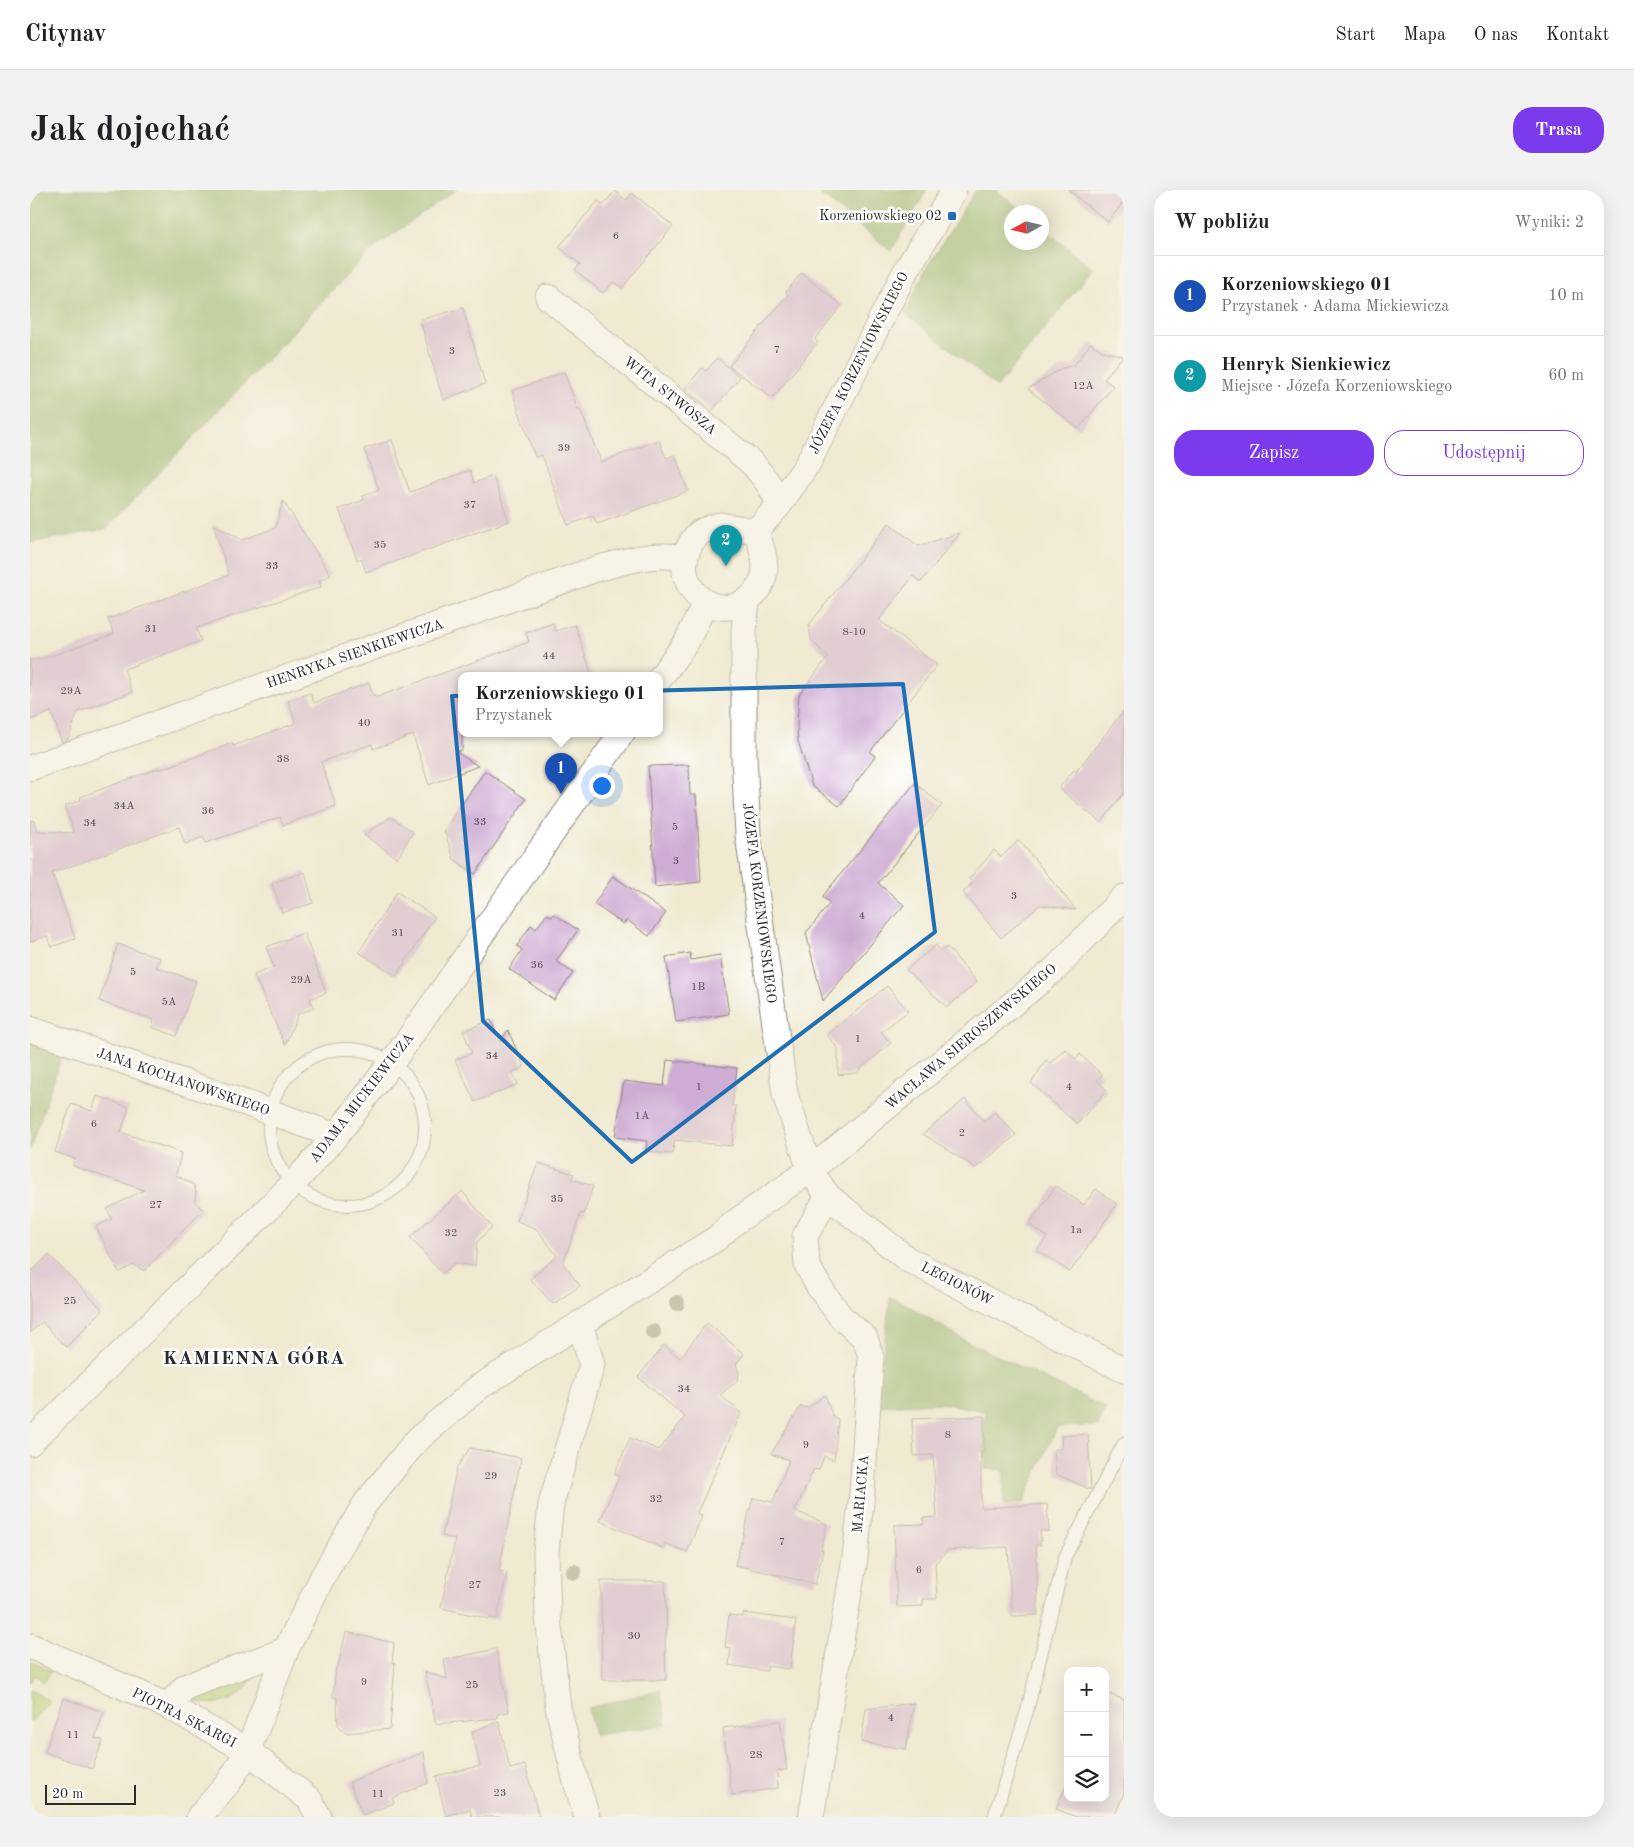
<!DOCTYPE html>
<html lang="pl">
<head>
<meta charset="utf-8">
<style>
  :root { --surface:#fff; --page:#f2f2f2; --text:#202124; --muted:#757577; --line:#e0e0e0; --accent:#7c3aed }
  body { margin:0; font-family:"Old Standard TT",serif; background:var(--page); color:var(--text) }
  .controls { position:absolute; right:15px; bottom:15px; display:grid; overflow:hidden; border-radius:10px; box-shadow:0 5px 20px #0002 }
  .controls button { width:45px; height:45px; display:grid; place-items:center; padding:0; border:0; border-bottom:1px solid var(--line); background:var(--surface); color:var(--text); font:25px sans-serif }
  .compass { position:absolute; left:974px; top:15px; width:45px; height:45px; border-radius:50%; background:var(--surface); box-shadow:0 5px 20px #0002; rotate:262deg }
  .scale { position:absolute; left:15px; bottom:12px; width:91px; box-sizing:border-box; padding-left:5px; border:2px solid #2b2b2b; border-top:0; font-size:14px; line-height:18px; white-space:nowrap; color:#2b2b2b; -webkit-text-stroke:4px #fff; paint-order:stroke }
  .you { position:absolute; left:571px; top:595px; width:18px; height:18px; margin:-12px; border:4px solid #fff; border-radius:50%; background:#1a73e8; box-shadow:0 0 0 8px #1a73e833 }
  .badge { display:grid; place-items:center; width:32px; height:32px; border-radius:50%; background:var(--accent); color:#fff; font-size:16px; font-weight:700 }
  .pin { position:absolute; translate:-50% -41px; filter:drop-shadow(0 1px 2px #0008) }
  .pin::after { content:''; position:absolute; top:26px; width:18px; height:15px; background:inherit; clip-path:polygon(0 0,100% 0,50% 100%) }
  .popup { position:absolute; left:428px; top:482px; width:205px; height:65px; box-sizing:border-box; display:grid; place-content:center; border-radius:10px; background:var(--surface); filter:drop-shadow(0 1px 4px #0005); font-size:16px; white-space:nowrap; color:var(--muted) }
  .popup b { font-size:19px; color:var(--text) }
  .popup::after { content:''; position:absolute; left:50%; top:100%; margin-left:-10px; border:10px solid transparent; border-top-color:var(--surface) }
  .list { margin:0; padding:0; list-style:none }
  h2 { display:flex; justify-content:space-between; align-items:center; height:65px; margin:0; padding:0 20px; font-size:21px }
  h2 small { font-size:16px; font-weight:400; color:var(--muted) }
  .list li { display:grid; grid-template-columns:32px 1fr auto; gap:15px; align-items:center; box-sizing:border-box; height:80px; padding:0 20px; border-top:1px solid var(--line) }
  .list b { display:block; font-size:19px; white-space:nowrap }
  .list p { margin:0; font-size:16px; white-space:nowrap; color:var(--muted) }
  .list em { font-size:16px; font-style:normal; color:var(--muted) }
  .actions { display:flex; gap:10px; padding:15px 20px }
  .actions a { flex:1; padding:11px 0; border:1px solid var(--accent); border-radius:20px; text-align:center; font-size:18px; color:var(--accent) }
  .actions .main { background:var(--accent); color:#fff }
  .icon { flex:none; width:28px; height:28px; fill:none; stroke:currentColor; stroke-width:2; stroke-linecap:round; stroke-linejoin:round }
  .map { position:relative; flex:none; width:1094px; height:1627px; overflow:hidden; border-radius:20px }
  header { display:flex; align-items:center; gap:30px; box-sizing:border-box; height:70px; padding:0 25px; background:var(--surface); border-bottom:1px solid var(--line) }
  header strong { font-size:24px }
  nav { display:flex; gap:28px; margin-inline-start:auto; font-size:18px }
  .intro { display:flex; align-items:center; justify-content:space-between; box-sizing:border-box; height:120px; padding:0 30px }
  h1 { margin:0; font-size:35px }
  .button { padding:12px 22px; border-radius:20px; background:var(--accent); color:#fff; font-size:18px; font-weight:700 }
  main { display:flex; gap:30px; padding:0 30px }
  aside { flex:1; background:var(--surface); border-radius:20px; box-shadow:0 5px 20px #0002 }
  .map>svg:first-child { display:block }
  .green { fill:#b3cf75; stroke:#6f7d50 }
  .forest { fill:#8eb266; stroke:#5c6e48 }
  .building { fill:#ceacd3 }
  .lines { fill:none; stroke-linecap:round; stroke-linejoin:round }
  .lane-casing { stroke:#8e8a7e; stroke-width:14 }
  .street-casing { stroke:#8e8a7e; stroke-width:27 }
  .lane { stroke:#fff; stroke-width:12 }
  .street { stroke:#fff; stroke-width:25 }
  .tree { fill:#9a9c82 }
  .marked { fill:none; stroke:#1f6fb2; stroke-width:4; stroke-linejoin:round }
  .poi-dot { fill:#1f6fb2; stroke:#fff; stroke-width:2 }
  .labels { text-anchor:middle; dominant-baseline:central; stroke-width:5; stroke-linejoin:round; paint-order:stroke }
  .number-label { font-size:11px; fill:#544b55 }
  .poi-label { font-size:14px; fill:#2b2b2b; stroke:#fff; text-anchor:end }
  .street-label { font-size:14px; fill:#2b2b2b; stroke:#fff }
  .district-label { font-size:19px; font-weight:bold; letter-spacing:1px; fill:#2b2b2b; stroke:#fff }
</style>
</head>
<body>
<header>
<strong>Citynav</strong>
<nav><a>Start</a><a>Mapa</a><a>O nas</a><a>Kontakt</a></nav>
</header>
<div class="intro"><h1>Jak dojechać</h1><a class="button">Trasa</a></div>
<main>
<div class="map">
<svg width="1094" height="1627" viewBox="0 0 1094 1627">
  <rect width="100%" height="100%" fill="#fff"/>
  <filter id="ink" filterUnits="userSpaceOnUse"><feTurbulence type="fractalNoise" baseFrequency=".02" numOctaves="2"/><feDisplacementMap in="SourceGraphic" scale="10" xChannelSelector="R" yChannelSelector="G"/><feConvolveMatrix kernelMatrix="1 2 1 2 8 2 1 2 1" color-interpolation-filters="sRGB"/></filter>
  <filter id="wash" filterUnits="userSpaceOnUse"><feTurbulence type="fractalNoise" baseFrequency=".0096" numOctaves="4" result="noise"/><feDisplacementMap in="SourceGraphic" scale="20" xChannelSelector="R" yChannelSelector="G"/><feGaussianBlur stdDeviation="1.12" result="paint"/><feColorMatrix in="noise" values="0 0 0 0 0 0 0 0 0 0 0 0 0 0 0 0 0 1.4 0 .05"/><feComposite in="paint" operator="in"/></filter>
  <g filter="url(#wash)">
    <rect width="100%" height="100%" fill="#f0ead1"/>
    <!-- green -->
    <path class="green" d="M0,1471L21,1481L14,1492L5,1485L0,1492Z
      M220,1484L223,1485C213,1511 185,1520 161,1509L163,1507L199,1495Z
      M0,1500L20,1511L0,1532Z"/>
    <!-- forest -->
    <path class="forest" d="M4,0H426L341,60L76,339L0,353V3Z
      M785,0H897L861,61Z
      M946,0H966L994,22H982V52H1012V37L1063,79L967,197L875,123L896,79Z
      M0,851L33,862L0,960Z
      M860,1107L876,1114L934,1150L1076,1218L1068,1236L1027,1237L993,1313L974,1315V1280L955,1279V1221L911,1213L847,1216Z
      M631,1500L636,1535L564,1545L558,1518Z"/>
    <g id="blocks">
      <!-- building -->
      <path class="building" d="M1038,0H1094V11L1078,32Z
        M585,1L596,10L602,3L643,36L592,98L583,92L573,103L545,80L550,74L529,57L568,11L573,15Z
        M771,83L812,115L785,149L788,152L742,208L699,176L758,104L756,102Z
        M433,118L455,194L413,210L390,130Z
        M1061,153L1072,161L1093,166L1074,189L1083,196L1049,239L998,199L1032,178L1043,176Z
        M687,168L710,187L682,221L655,199L672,178L676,181Z
        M534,182L548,220L550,219L571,272L629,250L636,268L645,265L658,301L567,334L563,326L538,335L512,265L505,267L482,201Z
        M362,250L380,302L440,280L444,293L463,286L479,331L336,382L331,368L327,370L309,319L334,310L333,306L349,300L334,259Z
        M253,311L301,385L289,391L291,397L166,438L171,451L94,479L102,502L48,522L38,549L32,552L21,522L0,530V470H9L84,444L78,429L199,385L183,334L212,350L245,338Z
        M859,333L888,356L930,343L891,392L883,386L849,430L907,475L840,562L845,566L809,616L782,596L768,551L767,536L769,505L798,467L781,450L779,435Z
        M523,433L525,441L545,435L562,485H432V560L426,562L448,576L399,595L383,545L343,559L342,554L291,572L306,616L253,635L250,627L176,653L173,647L155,654L149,637L22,683L45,749L21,757L17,746L0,752V631H4L7,641L44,643L35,616L51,610L50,607L129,578V580L202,553L203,556L266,533L258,511L280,503L284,513L339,493L343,506L346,505L347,507L499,452L496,443Z
        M1094,520V603L1071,633L1029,598L1044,580L1046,582Z
        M659,575L660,605H666L671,692L625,697L618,576Z
        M455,581L496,609L445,684L424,669L414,640Z
        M885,593L912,615L848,693L874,715L793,811L776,743L800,713L792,707Z
        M361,627L383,642L367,668L334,645Z
        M989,650L1046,720L1010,715L971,748L933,702L943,693L939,689L964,660L971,667Z
        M275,682L283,713L252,723L242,693Z
        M583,686L636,723L619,746L597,730L593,734L564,714Z
        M367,702L405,727L366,786L329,762Z
        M517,724L522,727L524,724L548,740L526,771L543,783L524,810L479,779L492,760L487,756L501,735L506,739Z
        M274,743L296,803L280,809L284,818L268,824L255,855L224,785L244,777L236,757Z
        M88,754L130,768L126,777L166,791L146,846L122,837L124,830L69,811Z
        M906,755L911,761L917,757L947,792L917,817L876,780Z
        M660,763L661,770L690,765L699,824L646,832L636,767Z
        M857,796L878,821L851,842L861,853L826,883L808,885V859L797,845Z
        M461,830L470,852L478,840L494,877L482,882L488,894L445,912L425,870L442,863L433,841Z
        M1035,859L1046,869L1050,864L1072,885L1067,891L1077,900L1047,934L1001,893L1016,870L1020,873Z
        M637,870L707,878L702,916H706L702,956L645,950L642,964L616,961L617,951L585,947L594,891L634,896Z
        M67,906L99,917L91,942L151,963L146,985L164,995L166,1002L165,1012L173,1020L114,1081L104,1075L89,1082L66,1037L82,1029L77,1019L114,1000L43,976L45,969L25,962L41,914L62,921Z
        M935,909L954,931L965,922L986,945L946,978L893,944Z
        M508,973L544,984L541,989L563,996L554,1024L551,1023L533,1073L550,1096L523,1114L500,1089L527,1066L507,1039L487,1031Z
        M1026,996L1054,1015L1066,999L1087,1014L1040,1082L1007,1060L1017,1047L999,1034Z
        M432,1001L462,1037L447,1052L445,1076L425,1073L412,1084L380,1047Z
        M19,1065L73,1120L36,1157L12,1132L0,1143V1083Z
        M677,1133L714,1164L706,1174L709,1183L708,1190L690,1205L711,1223L667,1323L672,1326L657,1362L634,1353L635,1359L570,1331L589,1286L584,1284L600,1248L629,1260L655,1227L608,1187L634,1155L650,1168Z
        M795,1205L803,1227L808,1229L804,1270L794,1266L789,1280L784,1279L765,1321L797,1334L791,1360H793L785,1394L705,1375L723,1308L743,1312L759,1270L741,1264L771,1216L778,1218Z
        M954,1226V1262H951V1318L1017,1314L1019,1341H1010L1011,1355H1006L1008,1425L982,1426L978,1357L917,1360L912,1367L905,1373L907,1409H893V1416L867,1417L864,1335L894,1334L893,1328L907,1327L903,1265L884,1266L882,1229Z
        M1058,1244L1061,1298V1300L1026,1284L1024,1259H1032L1031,1246Z
        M440,1258L491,1268L469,1381L477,1383L467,1429L459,1428L460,1429L411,1418L425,1349L412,1346L427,1277Z
        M571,1391H635L637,1440L635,1452L636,1490H572Z
        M713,1423L766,1430L760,1479L737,1476V1481L699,1475L701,1458L695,1457L699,1425L713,1427Z
        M316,1442L364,1453L362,1472L365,1473L360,1539L315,1543L308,1535L307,1508L303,1507L306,1477L308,1476Z
        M466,1459L479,1522L467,1524L468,1528L406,1534L395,1482L417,1489L414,1470Z
        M1075,1502L1094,1510V1603L1084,1627H1046L1026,1619L1038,1591V1608H1075Z
        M33,1508L74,1522L65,1548L73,1550L62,1579L15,1562Z
        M884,1513L876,1559L831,1552L836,1519Z
        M469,1531L480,1579L495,1575L509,1627H442L440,1619L416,1626L406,1586L450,1576L442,1542Z
        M750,1531L757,1580L747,1581L748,1598L702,1605L693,1538Z
        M394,1562L398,1593L362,1608L364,1613L333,1625L319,1592Z"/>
    </g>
  </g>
  <g filter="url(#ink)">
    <use href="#blocks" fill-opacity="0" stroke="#8e8a7e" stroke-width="1"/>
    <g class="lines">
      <defs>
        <path id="lane" d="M239 937a78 78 0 1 1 156 0a78 78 0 1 1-156 0Z
          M964,1627L997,1521L1035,1367L1094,1253"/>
        <path id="street" d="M518,107L723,274L738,293L750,314
          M690,335L726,341C734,363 742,385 724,404C691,438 641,401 658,359C661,352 667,343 675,340C680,338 685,336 690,335Z
          M726,341L750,314L778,273L873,86L924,0
          M717,411L714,440V566L718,645L755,904L780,980L798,1006L877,1069L1094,1180
          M630,488L657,451L675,413
          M0,578L569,378C598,371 624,362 654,368
          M0,839L218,914L306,946
          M550,1133L562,1175L521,1314L516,1362L518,1427L528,1517L545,1588L557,1627
          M0,1253L263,994L306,946L368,864L592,543
          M0,1456L138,1516L218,1561L279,1609L289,1627
          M138,1516L155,1497L256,1460
          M169,1627L199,1592L218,1561L256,1460L293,1386L335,1314L386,1251L449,1197L687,1048L704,1033L780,980L1025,779L1094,707
          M781,1627L825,1368L832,1302L841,1167L835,1148L811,1127L789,1097L777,1075L775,1046L798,1006"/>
      </defs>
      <!-- lane casing -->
      <use href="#lane" class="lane-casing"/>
      <!-- street casing -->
      <use href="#street" class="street-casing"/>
      <!-- lane -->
      <use href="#lane" class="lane"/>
      <!-- street -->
      <use href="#street" class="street"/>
    </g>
    <!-- trees -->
    <g class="tree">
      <circle cx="647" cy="1113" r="8"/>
      <circle cx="623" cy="1142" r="8"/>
      <circle cx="544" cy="1382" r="8"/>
    </g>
  </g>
  <!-- marked area -->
  <path d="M0 0H1094V1627H0ZM873,494L905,742L602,972L453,831L422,506Z" fill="#f0ead1" fill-opacity=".55" fill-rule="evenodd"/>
  <path class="marked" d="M873,494L905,742L602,972L453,831L422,506Z"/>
  <!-- markers -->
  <rect class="poi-dot" x="917" y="21" width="10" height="10" rx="2.5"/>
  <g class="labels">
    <!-- number labels -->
    <g class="number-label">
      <text x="586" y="46">6</text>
      <text x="747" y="160">7</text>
      <text x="422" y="161">3</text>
      <text x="1053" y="196">12A</text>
      <text x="534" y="258">39</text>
      <text x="440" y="315">37</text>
      <text x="350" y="355">35</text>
      <text x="242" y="376">33</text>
      <text x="121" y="439">31</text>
      <text x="824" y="442">8-10</text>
      <text x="519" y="466">44</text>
      <text x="41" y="501">29A</text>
      <text x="334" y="533">40</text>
      <text x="253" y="569">38</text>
      <text x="94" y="616">34A</text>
      <text x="178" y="621">36</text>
      <text x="450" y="632">33</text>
      <text x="60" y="633">34</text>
      <text x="645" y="637">5</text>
      <text x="646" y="671">3</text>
      <text x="984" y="706">3</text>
      <text x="832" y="726">4</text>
      <text x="368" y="743">31</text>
      <text x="507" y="775">36</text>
      <text x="103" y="782">5</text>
      <text x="271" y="790">29A</text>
      <text x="668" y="797">1B</text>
      <text x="139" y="812">5A</text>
      <text x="828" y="849">1</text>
      <text x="462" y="866">34</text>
      <text x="669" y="897">1</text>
      <text x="1039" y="897">4</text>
      <text x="612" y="926">1A</text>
      <text x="64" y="934">6</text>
      <text x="932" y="943">2</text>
      <text x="527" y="1009">35</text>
      <text x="126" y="1015">27</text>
      <text x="1046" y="1040">1a</text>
      <text x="421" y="1043">32</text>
      <text x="40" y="1111">25</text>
      <text x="654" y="1199">34</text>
      <text x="918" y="1245">8</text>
      <text x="776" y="1255">9</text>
      <text x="461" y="1286">29</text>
      <text x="626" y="1309">32</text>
      <text x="752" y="1352">7</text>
      <text x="889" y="1380">6</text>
      <text x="445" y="1395">27</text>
      <text x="604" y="1446">30</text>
      <text x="334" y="1492">9</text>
      <text x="442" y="1495">25</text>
      <text x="861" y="1528">4</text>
      <text x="43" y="1545">11</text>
      <text x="726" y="1565">28</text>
      <text x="470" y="1603">23</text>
      <text x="348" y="1604">11</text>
    </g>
    <!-- poi labels -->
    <g class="poi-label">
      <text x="912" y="26">Korzeniowskiego 02</text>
    </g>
    <!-- street labels -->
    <g class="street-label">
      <text transform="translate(829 173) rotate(-63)">JÓZEFA KORZENIOWSKIEGO</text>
      <text transform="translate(640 206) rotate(39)">WITA STWOSZA</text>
      <text transform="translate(325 464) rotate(-19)">HENRYKA SIENKIEWICZA</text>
      <text transform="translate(729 713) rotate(83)">JÓZEFA KORZENIOWSKIEGO</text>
      <text transform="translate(941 847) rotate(-40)">WACŁAWA SIEROSZEWSKIEGO</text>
      <text transform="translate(153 892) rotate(19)">JANA KOCHANOWSKIEGO</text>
      <text transform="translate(332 908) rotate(-52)">ADAMA MICKIEWICZA</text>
      <text transform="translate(927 1094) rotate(27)">LEGIONÓW</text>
      <text transform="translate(831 1304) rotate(-85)">MARIACKA</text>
      <text transform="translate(154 1528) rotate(27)">PIOTRA SKARGI</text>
    </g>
    <!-- district labels -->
    <g class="district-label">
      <text x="224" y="1169">KAMIENNA GÓRA</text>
    </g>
  </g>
</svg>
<div class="controls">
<button>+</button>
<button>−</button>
<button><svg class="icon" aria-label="layers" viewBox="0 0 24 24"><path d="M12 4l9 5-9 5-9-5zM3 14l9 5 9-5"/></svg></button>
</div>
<svg class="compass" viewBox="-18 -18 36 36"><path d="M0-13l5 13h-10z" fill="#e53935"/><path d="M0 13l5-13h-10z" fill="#757577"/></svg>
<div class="scale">20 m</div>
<div class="you"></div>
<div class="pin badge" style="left:531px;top:604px;background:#1a4fb4">1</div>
<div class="popup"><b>Korzeniowskiego 01</b>Przystanek</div>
<div class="pin badge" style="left:696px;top:376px;background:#0f9aa8">2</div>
</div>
<aside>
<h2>W pobliżu<small>Wyniki: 2</small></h2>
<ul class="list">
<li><span class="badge" style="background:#1a4fb4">1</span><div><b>Korzeniowskiego 01</b><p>Przystanek · Adama Mickiewicza</p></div><em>10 m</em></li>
<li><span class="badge" style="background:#0f9aa8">2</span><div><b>Henryk Sienkiewicz</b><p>Miejsce · Józefa Korzeniowskiego</p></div><em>60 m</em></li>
</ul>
<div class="actions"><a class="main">Zapisz</a><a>Udostępnij</a></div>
</aside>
</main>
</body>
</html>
